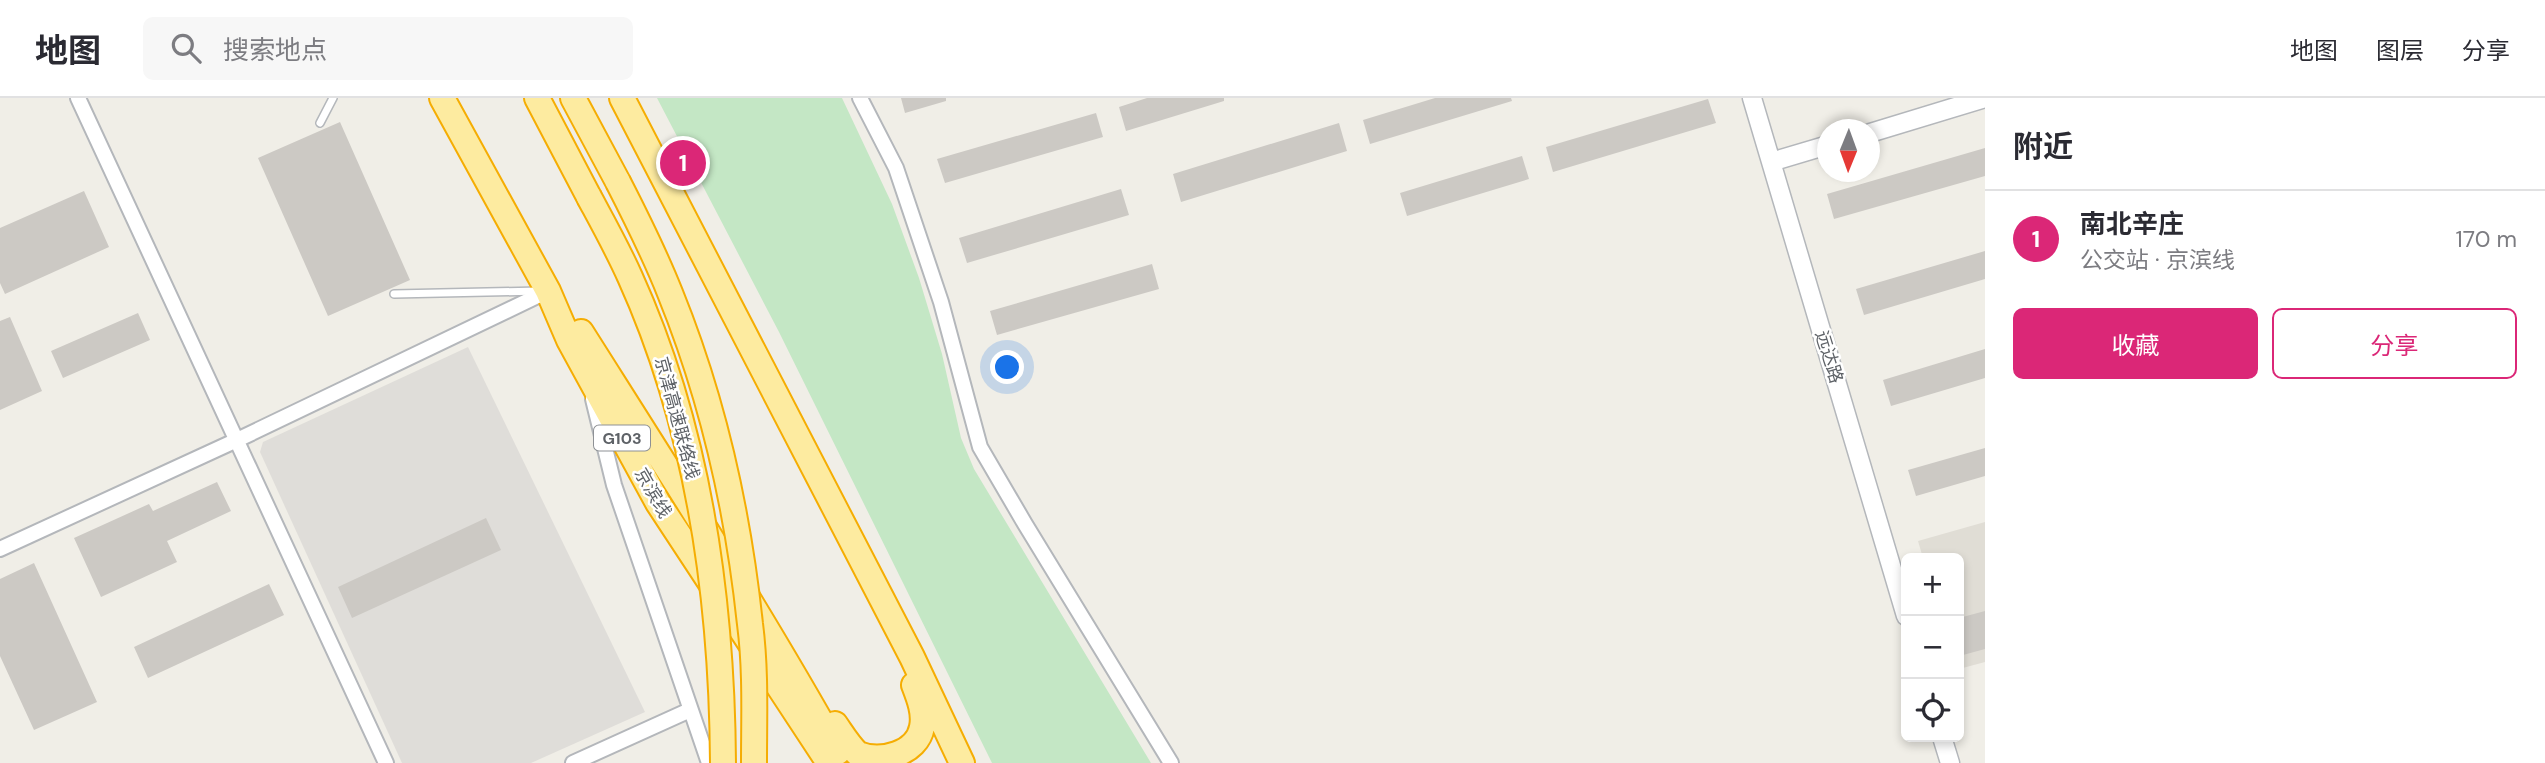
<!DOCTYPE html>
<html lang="zh">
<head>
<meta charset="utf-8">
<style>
  :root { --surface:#fff; --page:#f7f7f7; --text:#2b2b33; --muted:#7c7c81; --line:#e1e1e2; --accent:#db2777 }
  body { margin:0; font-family:"DM Sans","Noto Sans SC",sans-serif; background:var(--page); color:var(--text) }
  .controls { position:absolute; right:21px; bottom:21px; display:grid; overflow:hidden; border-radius:10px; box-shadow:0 4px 10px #0003 }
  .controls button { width:63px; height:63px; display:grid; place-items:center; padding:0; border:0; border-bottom:2px solid var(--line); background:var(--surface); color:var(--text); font:35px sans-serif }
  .compass { position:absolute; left:1817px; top:21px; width:63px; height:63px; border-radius:50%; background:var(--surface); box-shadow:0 4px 10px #0003; rotate:181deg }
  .you { position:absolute; left:1008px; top:270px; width:24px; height:24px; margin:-18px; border:5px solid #fff; border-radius:50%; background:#1a73e8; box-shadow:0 0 0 10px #1a73e833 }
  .badge { display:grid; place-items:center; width:46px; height:46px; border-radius:50%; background:var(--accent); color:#fff; font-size:23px; font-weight:700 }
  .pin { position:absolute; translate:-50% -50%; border:4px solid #fff; box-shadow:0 2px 7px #0006 }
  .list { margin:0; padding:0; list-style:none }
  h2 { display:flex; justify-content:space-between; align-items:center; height:91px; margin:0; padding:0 28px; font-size:30px }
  h2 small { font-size:23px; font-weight:400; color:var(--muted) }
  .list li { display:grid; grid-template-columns:46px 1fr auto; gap:21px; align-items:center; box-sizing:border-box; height:98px; padding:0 28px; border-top:2px solid var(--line) }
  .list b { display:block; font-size:26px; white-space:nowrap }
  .list p { margin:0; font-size:23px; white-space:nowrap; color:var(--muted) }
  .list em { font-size:23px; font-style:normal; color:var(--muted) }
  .actions { display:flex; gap:14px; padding:21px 28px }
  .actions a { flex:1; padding:16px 0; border:2px solid var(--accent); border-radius:10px; text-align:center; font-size:24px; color:var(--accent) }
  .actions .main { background:var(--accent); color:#fff }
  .icon { flex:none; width:38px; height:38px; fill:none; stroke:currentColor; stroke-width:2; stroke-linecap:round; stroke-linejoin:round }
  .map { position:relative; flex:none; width:1985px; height:665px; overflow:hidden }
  header { display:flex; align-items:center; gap:42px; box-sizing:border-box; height:98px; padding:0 35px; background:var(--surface); border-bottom:2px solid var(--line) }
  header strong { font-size:33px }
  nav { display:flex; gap:38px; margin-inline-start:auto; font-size:24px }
  .search { width:490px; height:63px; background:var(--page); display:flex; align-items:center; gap:18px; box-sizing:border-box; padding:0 24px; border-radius:10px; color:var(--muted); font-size:26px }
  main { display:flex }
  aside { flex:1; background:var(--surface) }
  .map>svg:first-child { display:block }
  .industrial { fill:#dfddd9 }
  .education { fill:#e0ddd5 }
  .green { fill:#c4e7c5 }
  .building { fill:#ccc9c4 }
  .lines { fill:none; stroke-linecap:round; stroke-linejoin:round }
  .service-casing { stroke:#b4b7bb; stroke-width:10 }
  .minor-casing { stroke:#b4b7bb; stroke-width:18 }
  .tertiary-casing { stroke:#b4b7bb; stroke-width:21 }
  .trunk-casing { stroke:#f5ad03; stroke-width:28 }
  .service { stroke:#fff; stroke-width:7 }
  .minor { stroke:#fff; stroke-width:14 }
  .tertiary { stroke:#fff; stroke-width:18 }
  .trunk { stroke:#fdeba0; stroke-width:24 }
  .trunk-bridge-casing { stroke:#f5ad03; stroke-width:28; stroke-linecap:butt }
  .trunk-bridge { stroke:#fdeba0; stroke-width:24 }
  .labels { text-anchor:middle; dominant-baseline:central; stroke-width:5; stroke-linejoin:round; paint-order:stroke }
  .shield { fill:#fff; stroke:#8e9195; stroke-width:2 }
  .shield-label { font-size:16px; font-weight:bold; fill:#5e6267 }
  .street-label { font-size:18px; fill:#5e6267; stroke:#fff }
</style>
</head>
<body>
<header>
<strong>地图</strong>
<div class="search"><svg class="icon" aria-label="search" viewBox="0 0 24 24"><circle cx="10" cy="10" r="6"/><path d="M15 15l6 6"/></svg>搜索地点</div>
<nav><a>地图</a><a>图层</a><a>分享</a></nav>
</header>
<main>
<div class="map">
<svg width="1985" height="665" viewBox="0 0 1985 665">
  <rect width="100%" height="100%" fill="#f0eee7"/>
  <!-- industrial -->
  <path class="industrial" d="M468,249L645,614L531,665H402L260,354L263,344Z"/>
  <!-- education -->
  <path class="education" d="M1985,424V564L1959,571V460H1923L1918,443Z"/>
  <!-- green -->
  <path class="green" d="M657,0H842L892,106L919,180L942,256L961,340L974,371L1151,665H992L779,234Z"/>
  <!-- building -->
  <path class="building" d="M901,0H946V3L905,15Z
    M1147,0H1224V3L1126,33L1119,9Z
    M1435,0H1511L1512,3L1370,46L1363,22Z
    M1708,1L1716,25L1553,74L1546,49Z
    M1096,15L1103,39L945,85L937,61Z
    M340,24L410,182L328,218L258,60Z
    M1339,25L1347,53L1181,104L1173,76Z
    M1985,50V78L1834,121L1827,96Z
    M1522,58L1529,81L1407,118L1400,95Z
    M1121,91L1129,117L967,165L959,140Z
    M84,93L109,149L5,196L0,185V130Z
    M1985,153V181L1864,217L1856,191Z
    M1152,166L1159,191L997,237L990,213Z
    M138,215L150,242L63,280L51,253Z
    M10,219L42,293L0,312V223Z
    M1985,251V280L1891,308L1883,282Z
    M1985,350V378L1916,398L1908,372Z
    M217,384L231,413L167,443L177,464L101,499L74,440L149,406L153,413Z
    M486,420L501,452L352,520L338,489Z
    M34,465L97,604L34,632L0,558V481Z
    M269,486L284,517L148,580L134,549Z
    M1985,513V551L1963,557L1959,540V520Z"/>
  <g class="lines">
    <defs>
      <path id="service" d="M320,25L333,0
        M394,196L540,193"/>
      <path id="minor" d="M78,0L386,665
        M860,0L896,70L941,204L980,349L1025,426L1171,665
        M593,301L614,387L709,665
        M0,451L237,342L548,193
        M573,665L690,612"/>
      <path id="tertiary" d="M1752,0L1906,518
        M1870,35L1985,0
        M1771,64L1828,47
        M1942,639L1950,665"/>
      <path id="trunk" d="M442,0L548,193L569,242L658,405L829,665
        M537,0L589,99
        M573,0L618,84
        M622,0L912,559L962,665
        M581,234C669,373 758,511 838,654
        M835,626C842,636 849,648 858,656C881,665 917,656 922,629C925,615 919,600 914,587"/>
    </defs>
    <!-- service casing -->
    <use href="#service" class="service-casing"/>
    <!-- minor casing -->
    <use href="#minor" class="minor-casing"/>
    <!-- tertiary casing -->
    <use href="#tertiary" class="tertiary-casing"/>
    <!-- trunk casing -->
    <use href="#trunk" class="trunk-casing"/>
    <!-- service -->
    <use href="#service" class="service"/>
    <!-- minor -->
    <use href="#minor" class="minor"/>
    <!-- tertiary -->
    <use href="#tertiary" class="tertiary"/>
    <!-- trunk -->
    <use href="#trunk" class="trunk"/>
    <defs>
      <path id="trunk-bridge" d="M618,84C637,121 655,157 670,195C713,301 738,413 750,526C756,572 754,619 754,665
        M589,99C603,125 618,152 630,179C698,329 722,501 723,665"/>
    </defs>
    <!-- trunk-bridge casing -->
    <use href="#trunk-bridge" class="trunk-bridge-casing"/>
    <!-- trunk-bridge -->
    <use href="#trunk-bridge" class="trunk-bridge"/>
  </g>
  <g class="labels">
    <!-- shield labels -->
    <rect class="shield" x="594" y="327.5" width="56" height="25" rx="5"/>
    <g class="shield-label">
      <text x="622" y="340">G103</text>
    </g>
    <!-- street labels -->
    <g class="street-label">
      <text transform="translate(1829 259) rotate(73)">远达路</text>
      <text transform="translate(677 320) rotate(75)">京津高速联络线</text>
      <text transform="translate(653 395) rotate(60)">京滨线</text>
    </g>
  </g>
</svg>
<div class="controls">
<button>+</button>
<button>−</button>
<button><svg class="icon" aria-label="locate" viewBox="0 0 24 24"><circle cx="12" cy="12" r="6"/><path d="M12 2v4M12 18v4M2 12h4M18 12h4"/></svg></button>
</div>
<svg class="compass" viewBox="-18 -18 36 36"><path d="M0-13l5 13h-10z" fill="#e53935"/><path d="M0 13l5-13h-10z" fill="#7c7c81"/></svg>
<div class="you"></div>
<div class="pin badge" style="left:683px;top:65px">1</div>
</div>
<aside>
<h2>附近<small></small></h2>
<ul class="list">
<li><span class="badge">1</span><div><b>南北辛庄</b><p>公交站 · 京滨线</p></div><em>170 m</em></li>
</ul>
<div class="actions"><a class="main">收藏</a><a>分享</a></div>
</aside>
</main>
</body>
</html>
